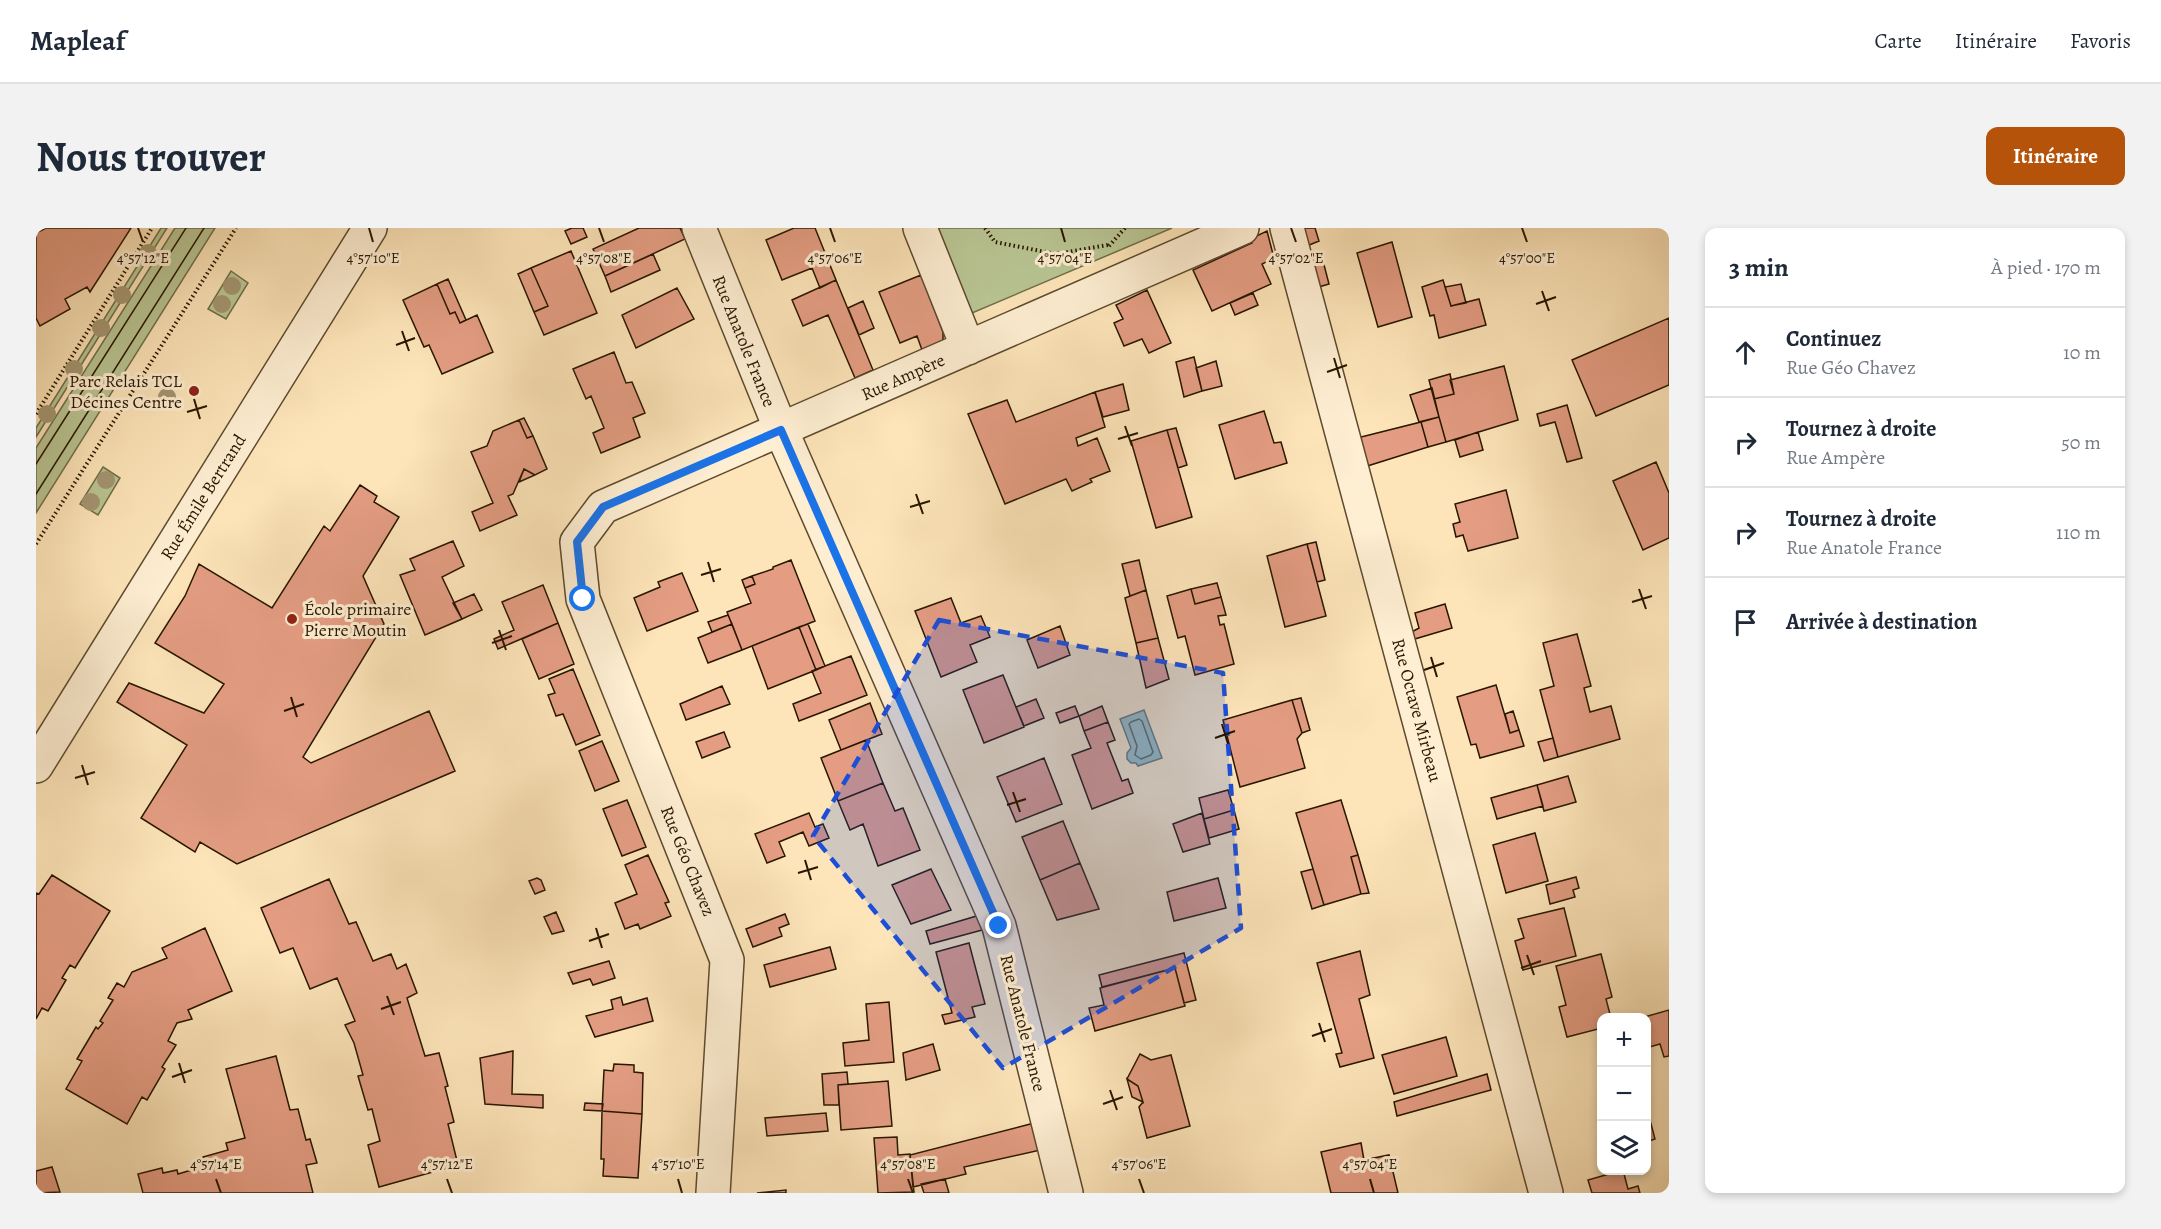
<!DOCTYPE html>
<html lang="fr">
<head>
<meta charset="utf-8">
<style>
  :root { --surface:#fff; --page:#f2f2f3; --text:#1f2937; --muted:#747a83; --line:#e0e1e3; --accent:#b45309 }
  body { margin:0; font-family:Alegreya,serif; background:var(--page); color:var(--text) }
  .controls { position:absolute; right:18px; bottom:18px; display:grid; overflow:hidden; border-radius:12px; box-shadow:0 3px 9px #0003 }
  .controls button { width:54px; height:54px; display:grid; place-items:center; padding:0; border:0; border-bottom:2px solid var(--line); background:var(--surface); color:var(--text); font:30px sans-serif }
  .stop { position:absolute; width:18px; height:18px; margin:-14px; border:4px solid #1a73e8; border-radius:50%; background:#fff }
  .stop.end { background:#1a73e8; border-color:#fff; box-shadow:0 2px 6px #0008 }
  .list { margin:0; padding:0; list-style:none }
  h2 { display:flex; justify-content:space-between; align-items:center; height:78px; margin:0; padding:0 24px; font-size:26px }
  h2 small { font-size:20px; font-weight:400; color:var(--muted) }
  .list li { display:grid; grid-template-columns:39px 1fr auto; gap:18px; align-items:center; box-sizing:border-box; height:90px; padding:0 24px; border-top:2px solid var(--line) }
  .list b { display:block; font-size:22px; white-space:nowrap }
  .list p { margin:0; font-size:20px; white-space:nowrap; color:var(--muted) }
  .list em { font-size:20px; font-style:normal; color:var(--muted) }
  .icon { flex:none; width:33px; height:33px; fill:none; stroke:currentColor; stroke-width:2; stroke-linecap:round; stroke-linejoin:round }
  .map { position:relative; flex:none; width:1633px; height:965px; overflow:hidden; border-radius:12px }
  header { display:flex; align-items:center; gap:36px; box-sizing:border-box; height:84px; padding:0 30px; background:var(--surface); border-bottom:2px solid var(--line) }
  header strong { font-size:28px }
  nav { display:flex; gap:33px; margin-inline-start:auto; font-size:21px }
  .intro { display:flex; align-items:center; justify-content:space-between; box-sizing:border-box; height:144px; padding:0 36px }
  h1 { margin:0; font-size:42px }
  .button { padding:15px 27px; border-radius:12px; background:var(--accent); color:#fff; font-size:21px; font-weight:700 }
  main { display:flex; gap:36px; padding:0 36px }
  aside { flex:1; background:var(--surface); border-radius:12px; box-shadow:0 3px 9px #0003 }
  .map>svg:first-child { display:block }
  .green { fill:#b9c694; stroke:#706e4a; stroke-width:1.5 }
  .water { fill:#a0beb4; stroke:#707b6c; stroke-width:1.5 }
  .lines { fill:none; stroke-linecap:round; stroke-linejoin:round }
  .shore { stroke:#646a5a; stroke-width:1.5 }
  .building { fill:#e49d83; stroke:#281600; stroke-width:1.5 }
  .street-casing { stroke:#5d4a2e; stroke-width:36 }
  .path { stroke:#281600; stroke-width:4; stroke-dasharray:1.5 3; stroke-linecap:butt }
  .street { stroke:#feeed2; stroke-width:33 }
  .tram { stroke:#281600; stroke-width:1.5 }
  .tree { fill:#a49570 }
  .route { stroke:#1a73e8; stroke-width:8 }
  .marked { fill:#1d4ed8; fill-opacity:0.2; stroke:#1d4ed8; stroke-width:4.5; stroke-dasharray:12 8; stroke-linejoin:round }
  .ticks { fill:none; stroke:#281600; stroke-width:2 }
  .poi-dot { fill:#8f2418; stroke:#feeed2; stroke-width:2 }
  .labels { text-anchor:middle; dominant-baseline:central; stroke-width:6; stroke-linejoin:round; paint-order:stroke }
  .street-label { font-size:18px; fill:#281600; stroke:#feeed2 }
  .poi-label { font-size:18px; fill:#281600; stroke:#feeed2; text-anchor:end }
  .ticks-label { font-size:15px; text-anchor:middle; fill:#281600; stroke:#feeed2; stroke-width:6; stroke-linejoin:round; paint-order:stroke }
</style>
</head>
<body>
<header>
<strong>Mapleaf</strong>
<nav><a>Carte</a><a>Itinéraire</a><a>Favoris</a></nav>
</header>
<div class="intro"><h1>Nous trouver</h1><a class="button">Itinéraire</a></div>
<main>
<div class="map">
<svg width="1633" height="965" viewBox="0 0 1633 965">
  <rect width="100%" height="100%" fill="#fde5b9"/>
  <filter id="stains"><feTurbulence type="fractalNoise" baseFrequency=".00333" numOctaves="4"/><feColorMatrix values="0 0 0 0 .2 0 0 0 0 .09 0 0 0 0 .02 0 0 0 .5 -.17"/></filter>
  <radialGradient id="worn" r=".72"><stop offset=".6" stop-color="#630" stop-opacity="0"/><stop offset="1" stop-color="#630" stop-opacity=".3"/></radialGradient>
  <!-- green -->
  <path class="green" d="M125,0H131L0,209V200Z
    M139,0H179L0,285V220Z
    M899,0H1136L936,85Z
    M195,43L212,55L190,91L172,81Z
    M67,239L84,250L62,287L44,276Z"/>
  <!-- water -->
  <path class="water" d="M1108,482L1126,530L1102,538L1100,535H1095L1091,531V525L1095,520L1084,491Z"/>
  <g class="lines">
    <!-- shore -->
    <path class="shore" d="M1103,491L1106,493L1117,524L1115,527L1105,531L1099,527L1101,518L1093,496L1095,494Z"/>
  </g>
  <!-- building -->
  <path class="building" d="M10,0H95L54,64L51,59L29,71L34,81L4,98L0,90V5Z
    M536,0H547L551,9L535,16L529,3Z
    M603,0H644L649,11L569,48L557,21Z
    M758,0H779L800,52L784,60L776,40L746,52L730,12Z
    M1260,0H1279L1283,13L1266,20Z
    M1231,3L1238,30L1226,36L1235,56L1176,83L1157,42L1216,15L1214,11Z
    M1356,14L1376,89L1342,99L1321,25Z
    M535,23L561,85L508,107L498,84L512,78L495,40Z
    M617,26L624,42L575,64L569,48Z
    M1287,33L1293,56L1276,61L1270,38Z
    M495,40L512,78L498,84L482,46Z
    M885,47L907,104V113L886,122L881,108L864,115L843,64Z
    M412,51L430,92L424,95L419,84L414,86L401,56Z
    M800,52L837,142L819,150L792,87L767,98L756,72Z
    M1407,52L1415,78L1443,71L1450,97L1403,110L1398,87L1394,88L1386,59Z
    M401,56L414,86L419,84L424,95L441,87L457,124L406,146L393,117L388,119L367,72Z
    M1425,56L1430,75L1415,78L1409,59Z
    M641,60L658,91L600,120L586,87Z
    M1111,62L1135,115L1113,125L1106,111L1088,118L1078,95L1087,91L1080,77Z
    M1217,65L1222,77L1199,87L1194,75Z
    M827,73L838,100L823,107L812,80Z
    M1633,90V157L1560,188L1536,132Z
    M578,124L590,155L596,154L609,185L597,190L604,209L565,225L557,205L568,200L555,168L550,171L537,141Z
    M1158,129L1166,163L1148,169L1140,134Z
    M1180,133L1186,158L1166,163L1160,140Z
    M1468,138L1482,192L1410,214L1398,171L1418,166L1414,152Z
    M1414,146L1418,166L1398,171L1393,152Z
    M1087,156L1093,182L1067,189L1059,164Z
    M1396,160L1403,189L1383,194L1374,167Z
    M1059,164L1069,199L1040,210L1042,218L1061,210L1074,243L1054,251L1056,254L1036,263L1030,251L969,276L932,186L971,172L980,194Z
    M1531,177L1546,230L1531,234L1519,194L1504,198L1501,186Z
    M1228,183L1238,215L1245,214L1251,235L1199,251L1183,197Z
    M1403,189L1410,214L1392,219L1385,194Z
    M488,190L497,208L491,210L483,192Z
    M483,192L491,210L497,208L511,241L499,247L488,241L477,266L472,268L481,287L444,303L436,284L457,275L435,224L451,218L457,203Z
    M1385,194L1392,219L1325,240L1317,211Z
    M1140,200L1151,237L1142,240L1131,202Z
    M1131,202L1156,289L1120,300L1095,213Z
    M1442,204L1447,222L1424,229L1419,212Z
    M1620,234L1633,265V310L1607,322L1577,253Z
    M488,241L499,247L483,254Z
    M324,257L341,268L338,274L363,289L327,348L348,396L267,529L275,535L393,483L419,543L201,636L164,614L159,624L105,590L151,517L81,474L93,455L168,485L188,456L119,415L149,368L163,336L236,380L288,298L294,303Z
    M1470,262L1482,310L1432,323L1427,307L1420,309L1417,296L1424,294L1419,276Z
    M417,313L428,338L406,349L426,391L389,407L364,347L379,342L374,331Z
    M1280,314L1289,352L1281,354L1271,316Z
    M1271,316L1290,388L1249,399L1231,328Z
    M755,332L779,393L706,422L691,384L715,375L709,360L719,356L716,348L737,341V339Z
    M1103,332L1110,362L1094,368L1086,336Z
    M646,345L662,383L611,403L598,370L624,359L622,354Z
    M716,348L719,356L709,360L706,352Z
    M1181,355L1185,369L1159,376L1155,361Z
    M507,357L522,395L462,421L458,411L478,402L466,374Z
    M1155,361L1159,376L1185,369L1190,387L1182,388L1184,397L1188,396L1198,436L1159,447L1149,408L1142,410L1131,368Z
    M1110,362L1122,410L1100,415L1089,370Z
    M438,366L446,382L426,391L417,375Z
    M915,370L925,395L945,388L954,409L934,417L941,434L905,449L879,383Z
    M1409,376L1416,400L1372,413L1370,407L1383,400L1379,385Z
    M692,387L696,396L676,404L672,394Z
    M522,395L538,436L503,451L486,411Z
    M696,396L706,422L672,435L662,410Z
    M772,396L789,438L780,442L763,399Z
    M1024,398L1034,427L1002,440L991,412Z
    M763,399L780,442L732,461L716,418Z
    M1541,406L1555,458L1548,460L1554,484L1575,478L1584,511L1522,529L1504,462L1518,458L1507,415Z
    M1122,410L1133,451L1110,460L1100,415Z
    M815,428L831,467L763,493L757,476L785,465L776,443Z
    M537,441L564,507L540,517L527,486L520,488L512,467L519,465L513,451Z
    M967,447L988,499L948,515L927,462Z
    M1460,457L1474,505L1483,502L1488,518L1444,530L1440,516L1435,517L1421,469Z
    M686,458L694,476L650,492L644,476Z
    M1265,470L1274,502L1266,505L1256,472Z
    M1000,471L1008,490L988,498L980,479Z
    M1256,472L1266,505L1261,511L1269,540L1204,559L1187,492Z
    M834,475L846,506L805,522L793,492Z
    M1039,478L1043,488L1024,495L1020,485Z
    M1066,478L1072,494L1048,503L1043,488Z
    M1477,483L1483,502L1474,505L1469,486Z
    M1072,494L1079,512L1071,515L1086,553L1092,551L1097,565L1056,581L1036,527L1055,520L1048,503Z
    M688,504L694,519L666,530L660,514Z
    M1517,510L1522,529L1508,533L1502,514Z
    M830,512L847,555L802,573L785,530Z
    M566,513L583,553L559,563L543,523Z
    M1008,530L1026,576L980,594L961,549Z
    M1532,548L1540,574L1508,583L1501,557Z
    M847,555L859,583L867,580L884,622L842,638L827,596L814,602L802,573Z
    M1501,557L1507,578L1461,591L1455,570Z
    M1192,562L1198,582L1168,591L1163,570Z
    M591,572L610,619L586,628L567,581Z
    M1305,572L1322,627L1315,629L1325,666L1288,677L1260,585Z
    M1198,582L1203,601L1173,610L1168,591Z
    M773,585L779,599L787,596L793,610L773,618L767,604L743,614L749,628L731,635L719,606Z
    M1166,585L1174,616L1147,624L1137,596Z
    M1027,593L1044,635L1004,652L986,609Z
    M1499,605L1512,653L1470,665L1457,617Z
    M612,627L633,674L629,675L635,688L604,701L602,696L589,701L579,675L601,666L589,637Z
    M1322,627L1333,665L1325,666L1315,629Z
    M1044,635L1063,681L1021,692L1004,652Z
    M895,641L915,682L875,696L856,657Z
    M1277,641L1288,677L1276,681L1265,644Z
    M16,647L74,683L39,740L34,737L26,750L30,752L12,783L6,780L0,791V665L3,666Z
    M1540,649L1543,660L1537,662L1539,669L1514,676L1510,657Z
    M501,650L505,652L509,662L499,666L493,653Z
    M1182,650L1190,680L1138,693L1131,664Z
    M293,651L313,696L320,694L337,733L355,726L361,741L370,736L381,765L371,770L389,828L403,825L412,858L409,859L418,894L412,896L422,937L343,959L332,917L344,913L336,881L332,882L322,848L327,847L318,815L309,797L319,793L301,750L274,761L257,720L244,725L225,680Z
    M1528,680L1540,728L1487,742L1479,713L1488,710L1482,691Z
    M520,684L528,703L516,706L508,689Z
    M749,686L753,696L743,700L746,708L717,719L710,701Z
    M944,687L950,701L894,716L890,703Z
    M169,700L196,763L152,782L156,791L141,795L132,813L140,817L126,839L129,841L111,872L106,869L91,896L30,861L46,833L41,831L60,799L62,801L67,795L64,793L77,772L72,770L81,755L88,759L96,744L131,730L126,720Z
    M933,715L949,776L936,779L939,789L909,796L906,787L916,785L900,724Z
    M794,719L800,741L734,759L728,737Z
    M1324,723L1334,767L1323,771L1338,830L1304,839L1300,826L1306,825L1281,735Z
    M1148,725L1160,772L1148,775L1139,740L1066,759L1063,747Z
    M1565,726L1576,769L1570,771L1575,790H1566V800L1531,809L1523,779L1530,777L1520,738Z
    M573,733L579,750L557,757L554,751L537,756L532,745Z
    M1139,740L1149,778L1059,803L1053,780L1068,777L1064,760Z
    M585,769L587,777L611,770L617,793L559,809L550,788L577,781L575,772Z
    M853,774L858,834L809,838L807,815L833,812L830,776Z
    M1633,782V828L1628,829L1624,816L1610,820V790H1605Z
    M1410,809L1421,848L1358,866L1346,827Z
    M897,816L904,842L870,852L867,825Z
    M477,823L476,866L507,867V880L449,876L444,830Z
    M1104,826L1115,832L1135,827L1154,898L1111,910L1103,879L1107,874L1102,858L1091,851Z
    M240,828L254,882L262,881L270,912L274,911L281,935L270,937L277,965H107L102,946L126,940L127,945L141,942L142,946L169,938L167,929L192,922L190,915L209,910L190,841Z
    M578,836L598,837V844L607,845L606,886L566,883L568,842L577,843Z
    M811,844L812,856L802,857L803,877H788L786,846Z
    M1451,846L1455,862L1361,888L1358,874Z
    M1091,851L1102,858L1107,874L1096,869Z
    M852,853L856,898L805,902L802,857Z
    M549,875L567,876L566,883L548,882Z
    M566,883L606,886L602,950L567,948L568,931H565Z
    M790,885L792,903L731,908L729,890Z
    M1614,892L1619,911L1610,914V893Z
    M1002,894L1009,921L928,939L930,946L877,959L874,927Z
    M861,909L862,927L874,926L878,964L842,965L838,910Z
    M1325,915L1328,932L1353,927L1362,965H1295L1285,924Z
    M16,939L24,964L0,965V943Z
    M1587,942L1592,961L1602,958L1604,965H1556L1552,952Z
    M909,951L913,965H888L885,956Z
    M750,962V965H721Z"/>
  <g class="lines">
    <defs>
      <path id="street" d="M663,0L745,202L963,698L1030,965
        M884,0L932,120
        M1251,0L1510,965
        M0,538L334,0
        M677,965L691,732L547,371L541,314L567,279L1206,0"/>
    </defs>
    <!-- street casing -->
    <use href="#street" class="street-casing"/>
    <!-- path -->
    <path class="path" d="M949,0L959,14L1020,26L1072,17
      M1073,18L1089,0
      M0,186L116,0
      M0,316L200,0"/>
    <!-- street -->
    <use href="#street" class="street"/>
    <!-- tram -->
    <path class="tram" d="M0,236L150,0
      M0,266L168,0"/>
  </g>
  <!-- trees -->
  <g class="tree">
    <circle cx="112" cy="25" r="9"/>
    <circle cx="196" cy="58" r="9"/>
    <circle cx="86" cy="67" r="9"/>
    <circle cx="186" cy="76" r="9"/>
    <circle cx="65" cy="100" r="9"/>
    <circle cx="38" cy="141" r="9"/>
    <circle cx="131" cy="169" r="9"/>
    <circle cx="11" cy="186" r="9"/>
    <circle cx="70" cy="252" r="9"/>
    <circle cx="55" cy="274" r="9"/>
  </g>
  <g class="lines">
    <!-- route -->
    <path class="route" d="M547,371L541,314L567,279L745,202L963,698"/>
  </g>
  <!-- marked area -->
  <path class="marked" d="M903,392L1187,445L1205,700L967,840L777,608Z"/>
  <!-- ticks -->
  <path class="ticks" d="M102,0L107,14M333,0L337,14M563,0L568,14M794,0L799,14M1025,0L1029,14M1255,0L1260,14M1486,0L1491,14M1506,63L1513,83M1500,76L1520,69M366,103L373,123M360,117L379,110M1298,130L1304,150M1291,144L1311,137M158,171L164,191M151,184L171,178M1089,198L1096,218M1082,211L1102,205M880,266L887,286M874,279L894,273M672,334L678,354M665,347L685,341M1603,361L1610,381M1596,374L1616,368M463,402L470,422M456,415L476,408M1395,429L1401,449M1388,442L1408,435M255,469L261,489M248,483L268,476M1186,496L1192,516M1179,510L1199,503M46,537L52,557M39,550L59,544M977,564L984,584M971,577L990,571M769,632L775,652M762,645L782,639M560,700L566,720M553,713L573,706M1491,727L1498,747M1485,740L1505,733M351,768L358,787M345,781L365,774M1283,795L1289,814M1276,808L1296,801M143,835L149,855M136,849L156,842M1074,862L1081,882M1067,876L1087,869M180,951L185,965M411,951L416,965M642,951L646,965M872,951L877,965M1103,951L1108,965M1334,951L1338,965"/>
  <!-- markers -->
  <g class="poi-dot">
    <circle cx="158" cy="163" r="6"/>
    <circle cx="256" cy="391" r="6"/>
  </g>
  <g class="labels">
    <!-- street labels -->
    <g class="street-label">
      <text transform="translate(708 113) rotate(68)">Rue Anatole France</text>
      <text transform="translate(867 149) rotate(-24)">Rue Ampère</text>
      <text transform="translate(167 269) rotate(-58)">Rue Émile Bertrand</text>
      <text transform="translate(1381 482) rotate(75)">Rue Octave Mirbeau</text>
      <text transform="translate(652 633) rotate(68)">Rue Géo Chavez</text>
      <text transform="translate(987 795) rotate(76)">Rue Anatole France</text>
    </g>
    <!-- poi labels -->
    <g class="poi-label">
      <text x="146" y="153">Parc Relais TCL<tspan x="146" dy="21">Décines Centre</tspan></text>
      <text x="268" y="381" text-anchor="start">École primaire<tspan x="268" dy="21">Pierre Moutin</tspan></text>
    </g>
  </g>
  <g class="ticks-label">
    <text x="107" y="35">4°57'12"E</text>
    <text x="337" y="35">4°57'10"E</text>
    <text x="568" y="35">4°57'08"E</text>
    <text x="799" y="35">4°57'06"E</text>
    <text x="1029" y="35">4°57'04"E</text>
    <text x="1260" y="35">4°57'02"E</text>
    <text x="1491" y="35">4°57'00"E</text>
    <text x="642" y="941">4°57'10"E</text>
    <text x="180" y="941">4°57'14"E</text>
    <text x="411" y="941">4°57'12"E</text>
    <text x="872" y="941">4°57'08"E</text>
    <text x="1103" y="941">4°57'06"E</text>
    <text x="1334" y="941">4°57'04"E</text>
  </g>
  <rect width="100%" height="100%" filter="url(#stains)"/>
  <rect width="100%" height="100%" fill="url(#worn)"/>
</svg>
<div class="controls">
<button>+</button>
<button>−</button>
<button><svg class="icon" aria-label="layers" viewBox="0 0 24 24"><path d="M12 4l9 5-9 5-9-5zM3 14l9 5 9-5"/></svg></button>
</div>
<div class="stop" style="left:547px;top:371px"></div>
<div class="stop end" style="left:963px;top:698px"></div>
</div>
<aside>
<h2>3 min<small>À pied · 170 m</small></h2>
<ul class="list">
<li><svg class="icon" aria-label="ahead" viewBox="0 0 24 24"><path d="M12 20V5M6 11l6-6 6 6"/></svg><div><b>Continuez</b><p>Rue Géo Chavez</p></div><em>10 m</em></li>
<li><svg class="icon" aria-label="right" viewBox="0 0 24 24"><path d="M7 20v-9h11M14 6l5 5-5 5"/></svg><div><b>Tournez à droite</b><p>Rue Ampère</p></div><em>50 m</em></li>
<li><svg class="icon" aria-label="right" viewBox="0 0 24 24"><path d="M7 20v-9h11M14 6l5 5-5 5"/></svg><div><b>Tournez à droite</b><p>Rue Anatole France</p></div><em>110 m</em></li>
<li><svg class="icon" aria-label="arrive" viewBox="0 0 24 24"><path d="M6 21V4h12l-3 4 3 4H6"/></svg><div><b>Arrivée à destination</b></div></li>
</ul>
</aside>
</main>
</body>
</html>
